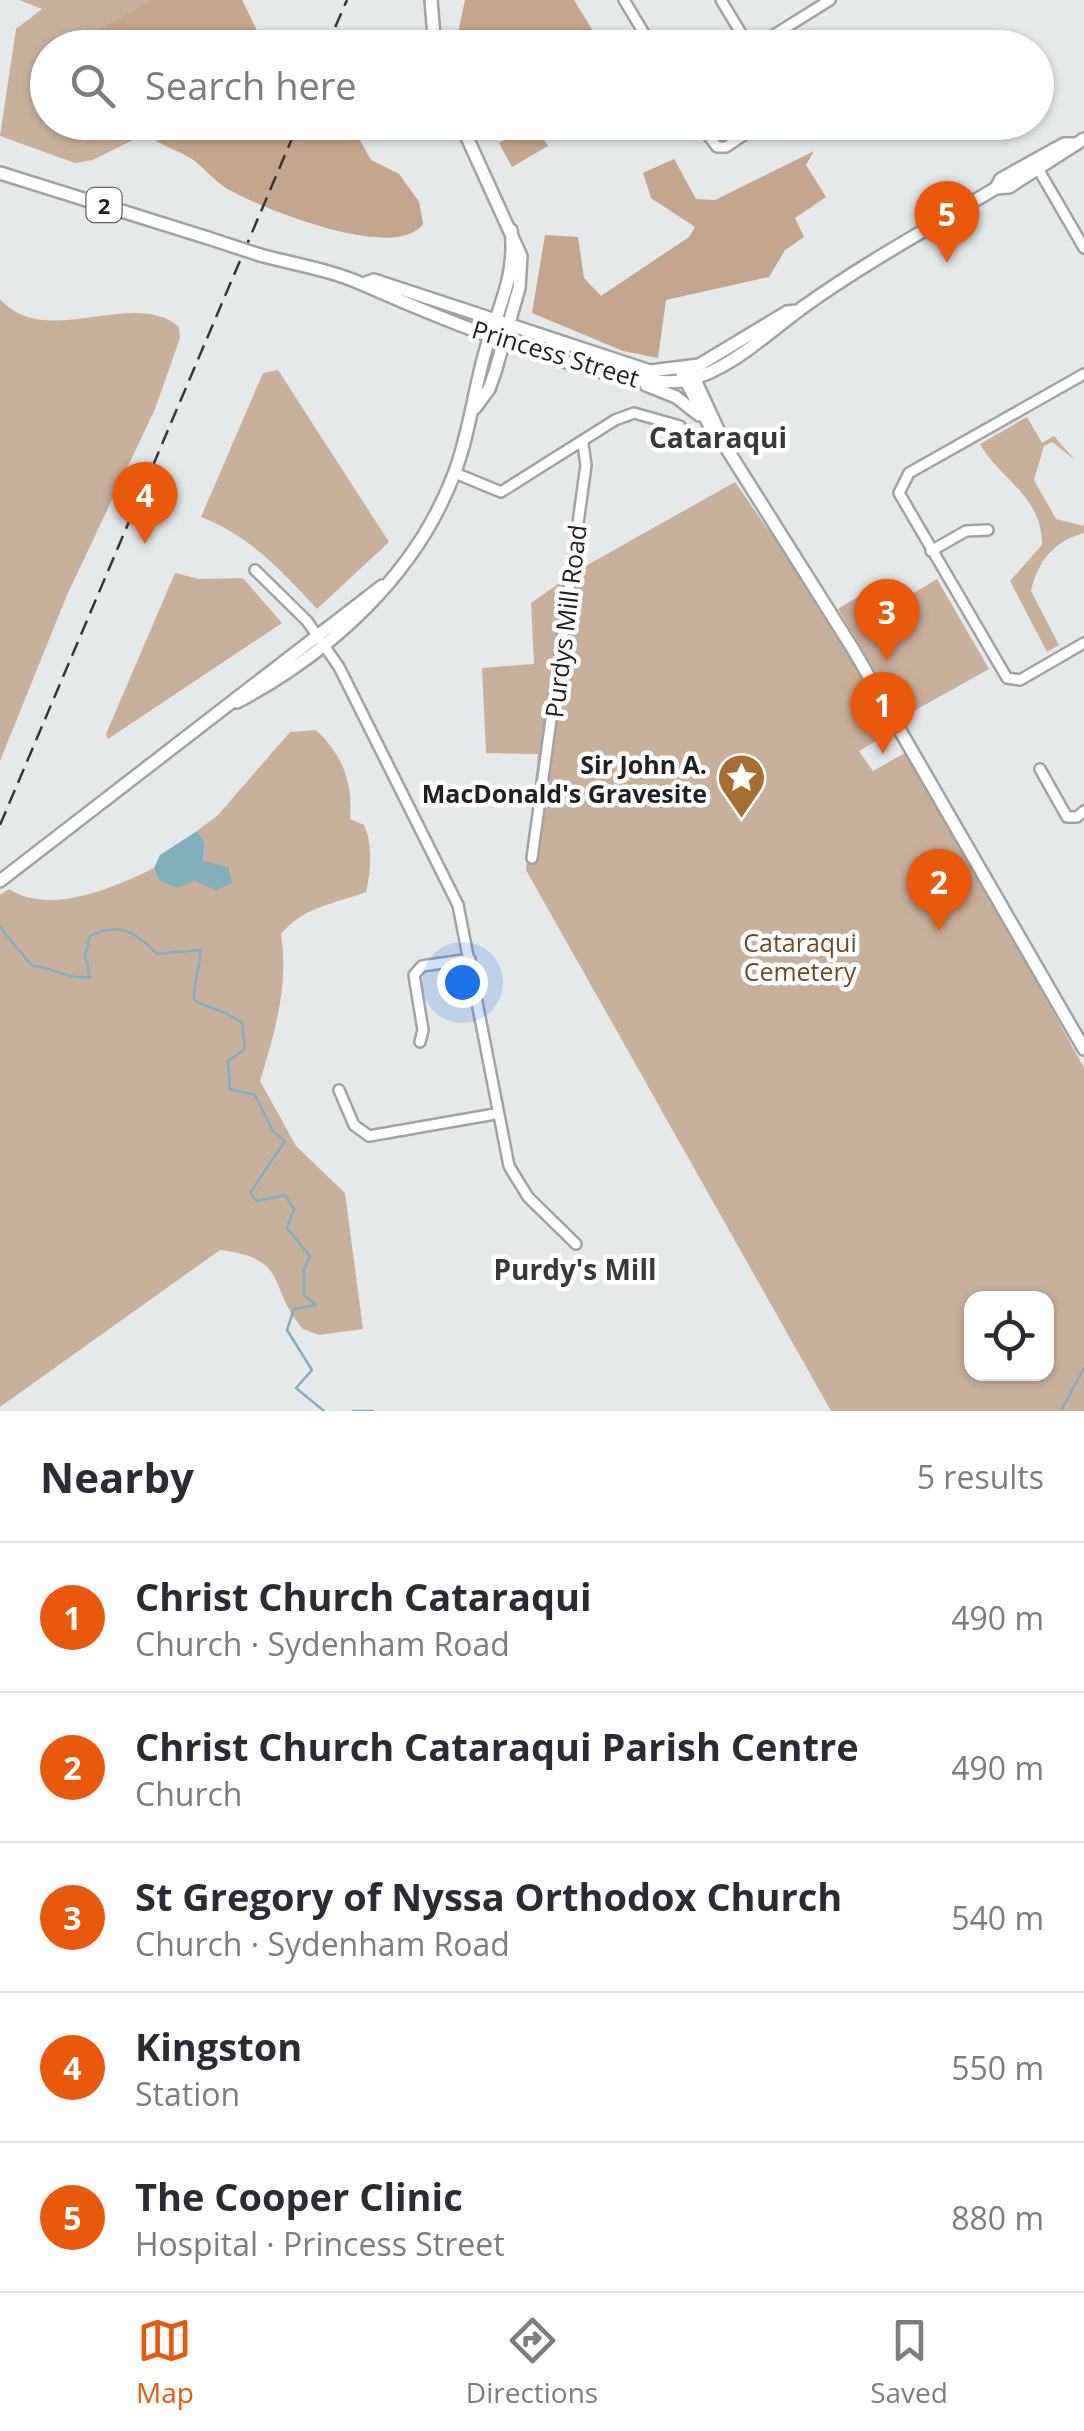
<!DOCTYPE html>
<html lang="en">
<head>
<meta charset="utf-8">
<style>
  :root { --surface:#fff; --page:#f2f2f3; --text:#2b2b33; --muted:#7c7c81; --line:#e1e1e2; --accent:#ea580c }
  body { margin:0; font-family:"Open Sans",sans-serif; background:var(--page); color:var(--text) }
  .controls { position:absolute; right:30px; bottom:30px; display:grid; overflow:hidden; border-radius:20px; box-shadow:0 2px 8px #0004 }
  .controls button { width:90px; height:90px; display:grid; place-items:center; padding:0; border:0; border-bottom:2px solid var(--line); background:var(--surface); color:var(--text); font:50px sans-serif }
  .you { position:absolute; left:462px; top:982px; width:35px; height:35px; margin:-25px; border:8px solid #fff; border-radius:50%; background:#1a73e8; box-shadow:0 0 0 15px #1a73e833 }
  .badge { display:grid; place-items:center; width:65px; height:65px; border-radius:50%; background:var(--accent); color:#fff; font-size:32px; font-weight:700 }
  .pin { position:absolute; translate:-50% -82px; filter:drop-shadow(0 2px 5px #0008) }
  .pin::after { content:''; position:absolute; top:52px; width:35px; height:30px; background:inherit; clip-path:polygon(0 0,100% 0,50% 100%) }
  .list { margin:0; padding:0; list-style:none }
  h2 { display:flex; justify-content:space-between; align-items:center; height:130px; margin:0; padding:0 40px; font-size:42px }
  h2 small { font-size:32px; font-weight:400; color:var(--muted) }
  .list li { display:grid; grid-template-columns:65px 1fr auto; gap:30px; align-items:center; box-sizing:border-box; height:150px; padding:0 40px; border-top:2px solid var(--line) }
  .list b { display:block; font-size:38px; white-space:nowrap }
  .list p { margin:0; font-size:32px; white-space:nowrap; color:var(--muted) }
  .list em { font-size:32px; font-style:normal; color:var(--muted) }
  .icon { flex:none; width:55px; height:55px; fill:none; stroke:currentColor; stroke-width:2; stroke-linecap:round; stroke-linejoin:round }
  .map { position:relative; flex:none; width:1084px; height:1411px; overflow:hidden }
  .search { position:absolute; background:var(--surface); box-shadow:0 2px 8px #0004; left:30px; right:30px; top:30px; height:110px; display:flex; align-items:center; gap:25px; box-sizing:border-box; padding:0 35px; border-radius:55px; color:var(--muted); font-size:38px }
  .sheet { height:880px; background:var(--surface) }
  nav { display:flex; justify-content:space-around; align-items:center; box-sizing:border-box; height:140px; border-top:2px solid var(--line); background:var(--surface); font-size:28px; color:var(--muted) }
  nav a { display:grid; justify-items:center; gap:5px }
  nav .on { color:var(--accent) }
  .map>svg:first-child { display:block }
  .green { fill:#c9b09b; fill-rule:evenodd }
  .forest { fill:#c5a58b }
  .water { fill:#81afbc }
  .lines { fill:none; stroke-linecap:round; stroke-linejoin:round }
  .stream { stroke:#81afbc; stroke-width:2.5 }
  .minor-casing { stroke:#9fa3a4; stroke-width:14 }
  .major-casing { stroke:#9fa3a4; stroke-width:16 }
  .minor { stroke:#fff; stroke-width:9 }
  .major { stroke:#fff; stroke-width:11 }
  .rail { stroke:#363838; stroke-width:2.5; stroke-dasharray:15 8; stroke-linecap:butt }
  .major-bridge-casing { stroke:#9fa3a4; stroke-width:16; stroke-linecap:butt }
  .major-bridge { stroke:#fff; stroke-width:11 }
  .labels { text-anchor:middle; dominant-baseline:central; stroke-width:9; stroke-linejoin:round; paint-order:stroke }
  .shield { fill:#fff; stroke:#626464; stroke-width:2.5 }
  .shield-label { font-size:22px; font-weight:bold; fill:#1f2121 }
  .street-label { font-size:25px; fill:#1f2121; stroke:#fff }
  .poi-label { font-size:25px; font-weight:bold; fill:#1f2121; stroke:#fff; text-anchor:end }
  .park-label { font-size:25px; fill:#74491e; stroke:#fff }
  .neighbourhood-label { font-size:28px; font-weight:bold; fill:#373a3b; stroke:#fff }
</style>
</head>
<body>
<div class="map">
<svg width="1084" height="1411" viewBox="0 0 1084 1411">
  <rect width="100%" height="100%" fill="#e5e9ea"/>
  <!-- green -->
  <path class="green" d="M19,0H242L259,35L276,47L48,48V122L350,123L371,160L399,174L419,202L423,224C395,263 264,208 228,189C215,181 206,167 193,159C177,150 158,146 147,133L93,160L75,163L0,136L16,29L42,9Z
    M0,299C46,351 133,287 179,327L180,338L155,409L67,595L0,761Z
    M278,370L389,542L317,609C282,571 250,536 201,517L263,373Z
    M1027,417L1042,443L1054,436L1075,460L1052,442L1044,446L1034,480L1056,519L1084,526V533C1054,541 1038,561 1031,591L1059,645L1047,652L1010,581L1042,545C1042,495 1001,481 980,444Z
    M735,482L849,647L898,728L859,751L873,771L910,750L1084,1068V1411H831L526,870L538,754L486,753L482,668L534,664L531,603L575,572ZM972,1298H1046V1374H972Z
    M175,573L199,579L243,578L282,623L108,739L106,734Z
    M937,579L989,669L903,717L838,609L869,590L878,606L887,609Z
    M316,730C343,756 353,782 350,819L364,825C373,844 371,871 366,892C334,904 303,907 281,934C289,987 275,1031 260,1081L296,1146L345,1193L363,1329L319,1335L303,1329C266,1286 291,1259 220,1250L0,1407V895L9,889C51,916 115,887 154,868L159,881L177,888L215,867L203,861L205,843L197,831L218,815L290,732Z"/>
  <!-- forest -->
  <path class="forest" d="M153,0H242L259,35L276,47H96L92,33Z
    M465,0H574L603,47H455Z
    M143,123H350L371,160L399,174L419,202L423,224C395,262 261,209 226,188C215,181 206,170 196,162C182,151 164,144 148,136Z
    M534,123L548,146L512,167L499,143Z
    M814,151L806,165L826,197L795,218L804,237L785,250L769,277L666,300L658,358L623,351L532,313L545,235L578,237L584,278L601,296L689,237L695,227L651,198L643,173L674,159L696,199L715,200Z"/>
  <!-- water -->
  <path class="water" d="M197,831L205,843L203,861L228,867L232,883L216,890L194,881L177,888L159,881L154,868L160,855Z"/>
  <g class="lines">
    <!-- stream -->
    <path class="stream" d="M0,927L32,966C55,967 66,980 90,977L85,956L90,936C119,921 135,932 157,954L200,950C201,968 193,980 194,1000C211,1010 224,1009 242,1023L245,1049L228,1061L230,1089L255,1095L273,1131L285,1141L250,1193L257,1201L285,1195L294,1209L287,1228L310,1256L304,1270V1295L316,1305L294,1309L287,1330L312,1370L296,1388L324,1411
      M353,1411H373
      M1061,1411L1084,1368"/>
    <defs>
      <path id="minor" d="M624,0L653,48
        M721,0L750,48
        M753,48L830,0
        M698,122L717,147H726L763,122
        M1037,167L1084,248
        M1084,374L909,473L899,493L1007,678L1020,680L1084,643
        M455,473L501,492L615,420L634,413L680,426
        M931,551L966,531L988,530
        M255,570L307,621L339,667L458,905L509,1166L528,1197L576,1244
        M1040,769L1067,817H1077L1084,811
        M532,858L586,465L583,444
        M420,1042L423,1030L414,975L422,966L470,959
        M339,1090L354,1125L369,1136L495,1114"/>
      <path id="major" d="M431,0L435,48
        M460,122L521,256L519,288L495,372L489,389L475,408
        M0,173L208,238
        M996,188L1009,187L1084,139
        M260,255C293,264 331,270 362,284C430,314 618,394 687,380C729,371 769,332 802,308C863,264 931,227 996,188L1001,179L1064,144H1075
        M363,284L374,280L650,371L699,365L787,312L797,311
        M690,369L727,449L853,649L1084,1049
        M682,374L714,434L721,437
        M646,385L676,397L699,415
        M237,702C330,653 416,575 454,474C469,435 473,396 484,356C496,312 517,277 511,230
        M0,881L382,586"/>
    </defs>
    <!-- minor casing -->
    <use href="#minor" class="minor-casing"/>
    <!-- major casing -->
    <use href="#major" class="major-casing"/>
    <!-- minor -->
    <use href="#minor" class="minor"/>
    <!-- major -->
    <use href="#major" class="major"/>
    <!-- rail -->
    <path class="rail" d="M326,48L347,0
      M0,825L299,122"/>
    <defs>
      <path id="major-bridge" d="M208,238L260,255"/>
    </defs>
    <!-- major-bridge casing -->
    <use href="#major-bridge" class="major-bridge-casing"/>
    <!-- major-bridge -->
    <use href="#major-bridge" class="major-bridge"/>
  </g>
  <!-- icons -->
  <defs>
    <symbol id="sight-pin" viewBox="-11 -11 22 30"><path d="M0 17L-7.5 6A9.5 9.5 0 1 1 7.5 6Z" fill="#aa6d31" stroke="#fff"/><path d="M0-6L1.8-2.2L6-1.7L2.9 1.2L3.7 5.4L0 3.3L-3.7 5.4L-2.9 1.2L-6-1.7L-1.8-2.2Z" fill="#fff"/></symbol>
  </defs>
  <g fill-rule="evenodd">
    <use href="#sight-pin" x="714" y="750" width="55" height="75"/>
  </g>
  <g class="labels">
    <!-- shield labels -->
    <rect class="shield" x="86.5" y="188" width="35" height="34" rx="8"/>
    <g class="shield-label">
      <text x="104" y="205">2</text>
    </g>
    <!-- street labels -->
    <g class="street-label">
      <text transform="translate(556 353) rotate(17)">Princess Street</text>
      <text transform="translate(565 621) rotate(-83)">Purdys Mill Road</text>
    </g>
    <!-- poi labels -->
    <g class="poi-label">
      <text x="707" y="764">Sir John A.<tspan x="707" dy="29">MacDonald's Gravesite</tspan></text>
    </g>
    <!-- park labels -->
    <g class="park-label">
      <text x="800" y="942">Cataraqui<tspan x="800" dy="29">Cemetery</tspan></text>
    </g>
    <!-- neighbourhood labels -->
    <g class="neighbourhood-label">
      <text x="718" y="437">Cataraqui</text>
      <text x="575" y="1269">Purdy's Mill</text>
    </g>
  </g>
</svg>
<div class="controls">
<button><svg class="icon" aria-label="locate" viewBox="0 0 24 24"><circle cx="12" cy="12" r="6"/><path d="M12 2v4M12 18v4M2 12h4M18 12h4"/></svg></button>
</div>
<div class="you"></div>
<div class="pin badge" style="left:883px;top:754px">1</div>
<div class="pin badge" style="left:939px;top:931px">2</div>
<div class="pin badge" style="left:887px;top:661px">3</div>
<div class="pin badge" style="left:145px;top:544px">4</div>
<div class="pin badge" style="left:947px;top:263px">5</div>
<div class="search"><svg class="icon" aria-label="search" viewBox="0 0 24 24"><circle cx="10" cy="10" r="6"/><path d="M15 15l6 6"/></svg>Search here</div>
</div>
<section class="sheet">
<h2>Nearby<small>5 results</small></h2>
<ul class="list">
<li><span class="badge">1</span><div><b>Christ Church Cataraqui</b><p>Church · Sydenham Road</p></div><em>490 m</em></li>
<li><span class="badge">2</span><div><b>Christ Church Cataraqui Parish Centre</b><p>Church</p></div><em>490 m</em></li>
<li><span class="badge">3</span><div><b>St Gregory of Nyssa Orthodox Church</b><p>Church · Sydenham Road</p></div><em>540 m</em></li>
<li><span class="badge">4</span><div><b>Kingston</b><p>Station</p></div><em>550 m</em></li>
<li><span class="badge">5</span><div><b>The Cooper Clinic</b><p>Hospital · Princess Street</p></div><em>880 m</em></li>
</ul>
</section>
<nav>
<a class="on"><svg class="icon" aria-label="map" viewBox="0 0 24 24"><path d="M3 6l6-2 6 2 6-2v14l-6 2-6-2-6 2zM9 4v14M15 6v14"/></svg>Map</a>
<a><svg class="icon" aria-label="directions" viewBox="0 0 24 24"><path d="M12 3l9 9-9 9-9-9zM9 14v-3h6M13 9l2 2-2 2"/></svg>Directions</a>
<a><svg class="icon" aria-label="saved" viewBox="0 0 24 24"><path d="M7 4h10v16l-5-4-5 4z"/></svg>Saved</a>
</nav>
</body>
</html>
